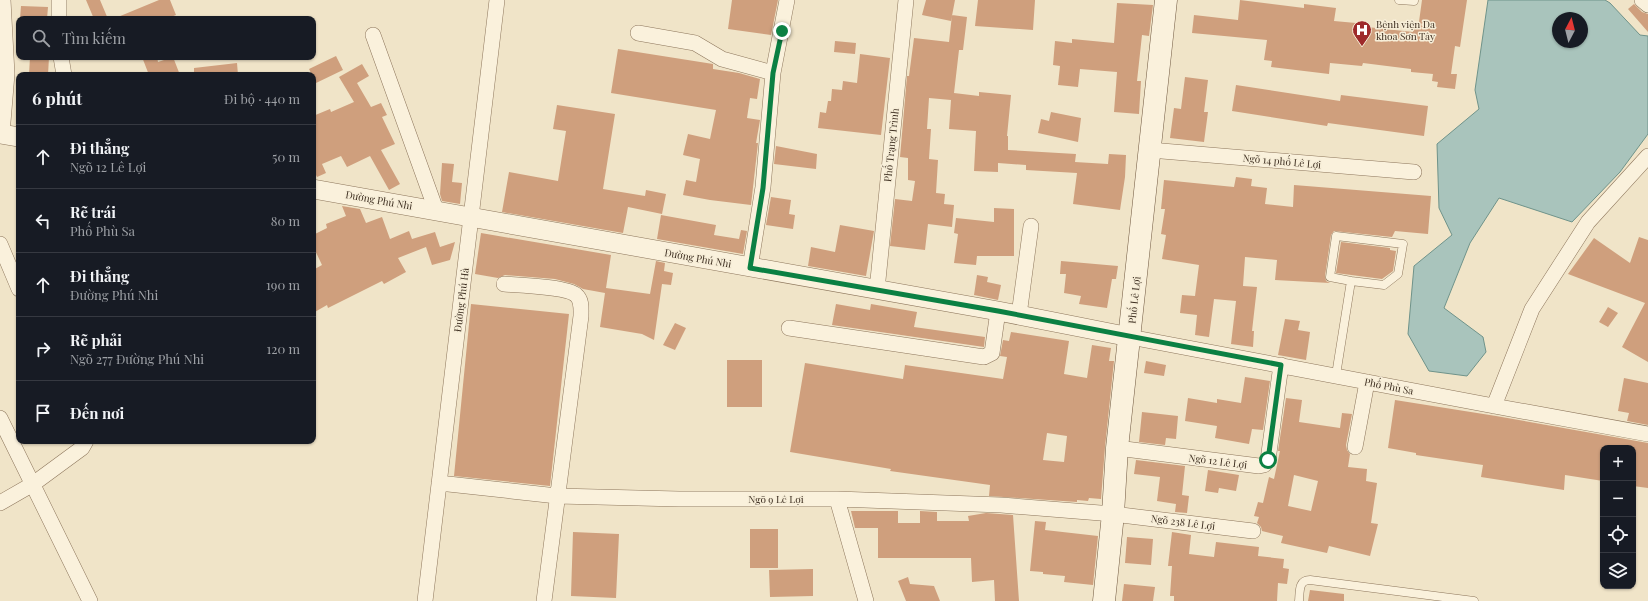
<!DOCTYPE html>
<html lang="vi">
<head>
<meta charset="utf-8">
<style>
  :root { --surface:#171b24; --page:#20242c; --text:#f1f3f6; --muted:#9ea1a6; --line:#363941 }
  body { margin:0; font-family:"Playfair Display",serif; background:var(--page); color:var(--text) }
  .controls { position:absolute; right:12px; bottom:12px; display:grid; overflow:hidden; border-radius:8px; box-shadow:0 1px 3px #0004 }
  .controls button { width:36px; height:36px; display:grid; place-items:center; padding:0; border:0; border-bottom:1px solid var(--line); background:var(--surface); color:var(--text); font:20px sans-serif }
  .compass { position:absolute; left:1552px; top:12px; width:36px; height:36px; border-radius:50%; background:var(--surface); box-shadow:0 1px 3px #0004; rotate:7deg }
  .stop { position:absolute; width:12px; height:12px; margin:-9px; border:3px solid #0b8043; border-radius:50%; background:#fff }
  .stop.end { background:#0b8043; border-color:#fff; box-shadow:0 1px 4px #0008 }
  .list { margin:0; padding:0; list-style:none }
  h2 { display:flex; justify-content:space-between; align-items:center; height:52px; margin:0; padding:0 16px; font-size:17px }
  h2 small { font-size:13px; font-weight:400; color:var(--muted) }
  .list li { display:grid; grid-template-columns:26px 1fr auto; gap:12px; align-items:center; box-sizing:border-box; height:64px; padding:0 16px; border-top:1px solid var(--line) }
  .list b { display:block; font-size:15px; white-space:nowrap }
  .list p { margin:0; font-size:13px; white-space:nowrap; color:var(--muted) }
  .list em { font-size:13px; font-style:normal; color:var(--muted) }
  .icon { flex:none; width:22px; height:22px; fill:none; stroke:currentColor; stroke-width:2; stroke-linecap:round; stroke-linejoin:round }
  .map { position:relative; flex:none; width:1648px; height:601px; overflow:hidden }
  .search { position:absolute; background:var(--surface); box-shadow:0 1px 3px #0004; left:16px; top:16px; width:300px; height:44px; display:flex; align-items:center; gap:10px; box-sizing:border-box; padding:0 14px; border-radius:8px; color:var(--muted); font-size:15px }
  .panel { position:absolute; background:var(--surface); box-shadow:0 1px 3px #0004; left:16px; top:72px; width:300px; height:372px; border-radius:8px }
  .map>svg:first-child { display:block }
  .water { fill:#a9c4bc; stroke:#6f938a; fill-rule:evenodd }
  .building { fill:#cf9f7d; fill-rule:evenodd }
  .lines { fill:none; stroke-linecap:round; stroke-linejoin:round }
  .service-casing { stroke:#8d765c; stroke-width:9 }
  .minor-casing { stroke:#8d765c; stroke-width:16 }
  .tertiary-casing { stroke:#8d765c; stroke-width:20 }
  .secondary-casing { stroke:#6f573f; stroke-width:23 }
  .service { stroke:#faf1dc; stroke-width:8 }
  .minor { stroke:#faf1dc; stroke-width:15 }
  .tertiary { stroke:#faf1dc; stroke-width:19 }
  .secondary { stroke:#faf1dc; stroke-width:22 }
  .route { stroke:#0b8043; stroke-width:5 }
  .labels { text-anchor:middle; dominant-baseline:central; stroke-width:3; stroke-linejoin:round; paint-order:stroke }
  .poi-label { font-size:10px; fill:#3d2e20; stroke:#f7eed8; text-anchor:start }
  .street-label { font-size:10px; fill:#3d2e20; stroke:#f7eed8 }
</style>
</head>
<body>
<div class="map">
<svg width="1648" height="601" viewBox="0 0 1648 601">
  <rect width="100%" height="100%" fill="#f0e4c8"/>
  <!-- water -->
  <path class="water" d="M1488,0H1605L1610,3L1640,35L1648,36V134L1620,172L1572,222L1499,198L1470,243L1444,308L1483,337L1486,352L1467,376L1429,371L1408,334L1414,266L1452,235L1439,208L1437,144L1479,109L1475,90ZM1558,18H1582V42H1558Z"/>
  <!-- building -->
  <path class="building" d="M86,0H100L108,19H94Z
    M159,0H170L176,15L166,19H113Z
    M732,0H778L771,35L728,29Z
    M926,0H955L951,21L922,15Z
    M978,0H1035L1033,30L975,26Z
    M1240,0L1304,8V4L1336,8L1334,21L1367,24V27L1413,32V29H1418L1422,0H1467L1460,47L1455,46L1451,74H1457L1455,89L1437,87L1438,82L1432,81L1433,74L1411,72V69L1363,63L1362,66L1330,63L1329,74L1271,67L1272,61L1264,60L1267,40L1192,33L1194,15L1238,20Z
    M1117,3L1153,5L1149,36L1142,35L1137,81H1141L1139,114L1114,112L1117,72L1080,69L1078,87L1058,85L1060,66L1053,65L1055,41L1072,43V39L1114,43Z
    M1634,4L1642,12L1648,14V32L1628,9Z
    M21,6L48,7L47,19H20Z
    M952,15L967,17L963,50H959L954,93L979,96V92L1011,95L1007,136H1008V150L1076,154L1075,162L1108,164L1109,154L1126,155L1125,177L1120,210L1073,204L1077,173L1026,170V165L998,163V172L974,171L976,131L949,129L951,100L929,98L927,129H931L929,159L938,160L936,193L945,194L944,204L954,205L952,227L928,224L925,250L890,246L895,199L912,201L915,181L908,180V158L900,157L907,76H909L914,38L949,42Z
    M835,41L856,43L855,54L834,52Z
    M618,49L713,64V69L739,73L760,79L757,99L750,98L747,118L760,120L756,143H758L751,205L710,200L683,195L686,180L696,182L700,159L683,155L688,134L710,139L716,110L611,93Z
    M860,54L890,58L881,135L818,128L820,112L826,113L828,101H831L832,89L842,90L843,81L857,83Z
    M336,56L343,70L316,83L309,69Z
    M30,57H49L48,75H29Z
    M142,57H157L158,62L173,57L180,75H149Z
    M237,63L238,75H194V68Z
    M362,64L369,76L357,83L371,107L381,103L387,115L382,117L395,144L381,150L400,184L389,190L370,156L347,167L341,156L322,164L326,173L317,177L313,169V116L330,109L331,112L354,102L339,77Z
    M1185,77L1208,80L1204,112H1208L1204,142L1170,138L1174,108L1181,109Z
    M1236,85L1340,101L1341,95L1428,106L1424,136L1328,123L1327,126L1232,111Z
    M557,105L615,114L603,189L645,196L646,190L666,194L662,214L628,207L623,233L502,212L509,172L558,181L566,131L553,129Z
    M1051,112L1081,118L1078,142L1038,133L1041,119L1049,121Z
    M776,146L817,154L816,169L774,164Z
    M442,163L454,164L452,182L462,183L460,204L442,201L440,194Z
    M1236,177L1252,179L1251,186L1267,188L1265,204L1293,207L1294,185L1431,196L1428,234L1395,231L1392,237L1334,231L1331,235L1325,276L1326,281L1330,283L1275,280L1277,260L1245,257L1243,286L1257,287L1252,331H1254L1253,347L1231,344L1236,301L1214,299L1209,337L1195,335L1197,315L1180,313L1182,295L1195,296L1199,265L1162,259L1166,235L1161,234L1165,209H1161L1164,180L1234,187Z
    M771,197L791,200L789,214L795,215L793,229L766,225Z
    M342,206L360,209L366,223L382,217L390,239L409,231L412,239L435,232L440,247L455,242L450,260L432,265L426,247L398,258L406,272L384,284L382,281L328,308L327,305L313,313V270L322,265L313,246V235L327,228L326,224L346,216Z
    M994,208L1014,209V256H977L976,265L954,263L958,234L954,233L956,218L994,222Z
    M661,215L716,225L714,235L739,239L741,230L747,231L743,254L657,239Z
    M840,225L874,231L866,276L808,266L811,247L835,252Z
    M481,233L611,255L606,288L650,294L656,261L665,263L664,271L673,273L671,285L662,284L654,340L642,334L600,327L605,293L583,289L574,284L555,279L505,275L498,278L475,274Z
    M1639,237L1648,240V362L1622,347L1645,303L1568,274L1594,238L1630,263Z
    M1341,242L1390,248V250L1396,251L1393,271L1382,279L1336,273Z
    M1061,261L1118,266L1116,279H1112L1107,308L1079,304L1081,296L1064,293L1066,274H1060Z
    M977,275L988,277L987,282L1001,285L998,300L974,295Z
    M471,304L569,314L550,486L454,476Z
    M836,304L870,310L871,304L917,312L914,327L985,337L984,347L832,325Z
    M1608,307L1618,313L1608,327L1599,322Z
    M1285,319L1300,321L1298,330L1310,332L1306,360L1278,355Z
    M675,323L686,328L675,350L663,345Z
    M1011,332L1069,341L1064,374L1087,378L1092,345L1111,348L1109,361H1114L1105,447L1101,499L1089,498L1088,501L1077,500V502L989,496L990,485L890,471L891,469L790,452L805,363L903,379L905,365L1003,379L1007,357L1000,356L1003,340L1009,341ZM1047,433L1067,436L1064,462L1043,460Z
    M727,360H762V407H727Z
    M1146,361L1166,365L1164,376L1144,373Z
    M1245,377L1270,381L1263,430L1252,429L1249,444L1215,438L1217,426L1185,421L1188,398L1217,403V399L1241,403Z
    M1624,378L1648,383V425L1627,421L1629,413L1618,411Z
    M1286,398L1302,400L1299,422L1340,428L1342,413L1352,414L1346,445L1347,450L1350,454L1348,467L1367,469L1366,481L1377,483L1371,523L1378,524L1370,556L1329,546L1327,553L1281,543L1283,536L1262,531L1261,527L1257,523L1259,517L1254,516L1258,502L1263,503L1269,477L1274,479L1280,451H1278ZM1294,475L1318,481L1311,511L1288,506Z
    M1395,400L1496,416L1648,443V488L1633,486V448H1603V481L1565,475L1564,490L1481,477L1483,465L1416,455V453L1388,448Z
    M1142,412L1178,416L1176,439L1166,438L1165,445L1139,442Z
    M1136,460L1185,466L1182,495L1189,496L1187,513L1175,512L1176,504L1157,501L1160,477L1134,474Z
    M1208,470L1239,475L1236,491L1219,488L1218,493L1205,491Z
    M851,511H898V523H920V511L937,512V521H969L968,516L986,513L1013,515L1019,601H995L994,580L972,582L971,558H878V528H855Z
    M1035,521L1046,522L1045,530L1098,536L1093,585L1064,582L1065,576L1043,574V572L1030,571Z
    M750,529H778V568H750Z
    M573,532L619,534L616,598L571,596Z
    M1172,532L1191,535L1189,554L1214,557L1216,542L1259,547L1258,556L1284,559L1283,568L1289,569L1287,584L1278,583L1277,601H1174V596H1170L1172,566H1168Z
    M1127,537L1153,539L1151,565L1125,563Z
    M813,569V596L770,597L769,570Z
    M908,577L910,584L934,586L940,601H906L898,581Z
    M1124,584L1155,587L1153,601H1122Z
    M1310,590L1344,594V601H1308Z"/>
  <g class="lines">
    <defs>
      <path id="service" d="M1399,0L1414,1
        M1336,375L1351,281L1330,277L1336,236L1403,244L1398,274L1384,285L1351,281
        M1299,601C1300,592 1298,580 1310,580L1474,601"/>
      <path id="minor" d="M1642,0L1648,5
        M59,19V0
        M638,33L695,43L722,59L773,73
        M373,35L436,210
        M61,57L64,75
        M2,134L7,74L3,0
        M1150,150L1414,172
        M0,244L19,289
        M750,268L763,187L773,73L787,0
        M504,284C518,285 568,287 576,295C582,300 581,308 581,316L544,601
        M877,290L906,0
        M1019,315L1031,226
        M789,328L984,357L992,353L998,311
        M1130,337L1494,406L1648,434
        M1494,406L1532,309L1588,222L1648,156
        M0,418L90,601
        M1355,447L1367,382
        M1117,448L1259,466L1264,465L1268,460L1281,365
        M439,483L557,496L679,499H837L1001,505L1113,514L1253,531
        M837,499L866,601
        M0,503L33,484L82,448L86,441
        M425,601L497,0"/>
      <path id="tertiary" d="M0,134L19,137
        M313,189L998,311L1130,337"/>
      <path id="secondary" d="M1104,601L1113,514L1117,448L1166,0"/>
    </defs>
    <!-- service casing -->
    <use href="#service" class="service-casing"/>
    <!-- minor casing -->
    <use href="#minor" class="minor-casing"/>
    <!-- tertiary casing -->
    <use href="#tertiary" class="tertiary-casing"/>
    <!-- secondary casing -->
    <use href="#secondary" class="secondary-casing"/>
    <!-- service -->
    <use href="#service" class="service"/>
    <!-- minor -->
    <use href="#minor" class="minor"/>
    <!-- tertiary -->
    <use href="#tertiary" class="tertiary"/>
    <!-- secondary -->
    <use href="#secondary" class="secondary"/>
  </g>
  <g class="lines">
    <!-- route -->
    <path class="route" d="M782,31L773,73L763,188L750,268L998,311L1281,365L1268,460"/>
  </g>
  <!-- icons -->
  <defs>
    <symbol id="hospital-pin" viewBox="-11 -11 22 30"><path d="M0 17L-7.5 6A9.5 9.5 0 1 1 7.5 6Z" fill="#9e2a2b" stroke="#f7eed8"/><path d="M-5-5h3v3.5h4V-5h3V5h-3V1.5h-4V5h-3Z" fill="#fff"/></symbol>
  </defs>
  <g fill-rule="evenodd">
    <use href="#hospital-pin" x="1351" y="19" width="22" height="30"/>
  </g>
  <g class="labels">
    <!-- poi labels -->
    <g class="poi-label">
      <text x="1376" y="24">Bệnh viện Đa<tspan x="1376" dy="12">khoa Sơn Tây</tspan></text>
    </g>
    <!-- street labels -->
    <g class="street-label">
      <text transform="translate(891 145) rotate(-84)">Phố Trạng Trình</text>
      <text transform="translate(1282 161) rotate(5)">Ngõ 14 phố Lê Lợi</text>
      <text transform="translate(379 200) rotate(10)">Đường Phú Nhi</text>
      <text transform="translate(698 258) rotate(10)">Đường Phú Nhi</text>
      <text transform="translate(461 300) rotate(-83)">Đường Phú Hà</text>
      <text transform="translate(1134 300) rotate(-84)">Phố Lê Lợi</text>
      <text transform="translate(1389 386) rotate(11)">Phố Phù Sa</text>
      <text transform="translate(1218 461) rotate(7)">Ngõ 12 Lê Lợi</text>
      <text x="776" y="499">Ngõ 9 Lê Lợi</text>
      <text transform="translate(1183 522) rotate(7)">Ngõ 238 Lê Lợi</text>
    </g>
  </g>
</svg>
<div class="controls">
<button>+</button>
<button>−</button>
<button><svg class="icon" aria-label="locate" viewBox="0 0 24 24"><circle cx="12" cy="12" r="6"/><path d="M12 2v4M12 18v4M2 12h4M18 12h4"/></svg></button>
<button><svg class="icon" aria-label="layers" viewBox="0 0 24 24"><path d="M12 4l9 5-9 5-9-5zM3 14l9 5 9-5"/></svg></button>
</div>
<svg class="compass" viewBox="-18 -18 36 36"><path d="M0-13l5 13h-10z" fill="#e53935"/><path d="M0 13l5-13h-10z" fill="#9ea1a6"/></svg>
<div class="stop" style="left:1268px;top:460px"></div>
<div class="stop end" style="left:782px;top:31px"></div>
<div class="search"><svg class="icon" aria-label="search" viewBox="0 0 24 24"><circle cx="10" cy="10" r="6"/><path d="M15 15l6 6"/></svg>Tìm kiếm</div>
<section class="panel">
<h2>6 phút<small>Đi bộ · 440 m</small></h2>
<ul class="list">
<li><svg class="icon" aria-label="ahead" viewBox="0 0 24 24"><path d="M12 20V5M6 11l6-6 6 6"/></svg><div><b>Đi thẳng</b><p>Ngõ 12 Lê Lợi</p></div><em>50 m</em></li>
<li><svg class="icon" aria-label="left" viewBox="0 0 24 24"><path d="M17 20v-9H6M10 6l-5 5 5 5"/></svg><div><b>Rẽ trái</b><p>Phố Phù Sa</p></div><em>80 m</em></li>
<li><svg class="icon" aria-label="ahead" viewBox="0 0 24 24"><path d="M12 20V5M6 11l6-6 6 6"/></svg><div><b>Đi thẳng</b><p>Đường Phú Nhi</p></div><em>190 m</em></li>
<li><svg class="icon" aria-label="right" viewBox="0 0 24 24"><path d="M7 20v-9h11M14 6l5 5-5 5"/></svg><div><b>Rẽ phải</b><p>Ngõ 277 Đường Phú Nhi</p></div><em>120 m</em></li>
<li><svg class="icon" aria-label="arrive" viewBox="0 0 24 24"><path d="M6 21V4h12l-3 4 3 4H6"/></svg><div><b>Đến nơi</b></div></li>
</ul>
</section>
</div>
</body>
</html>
